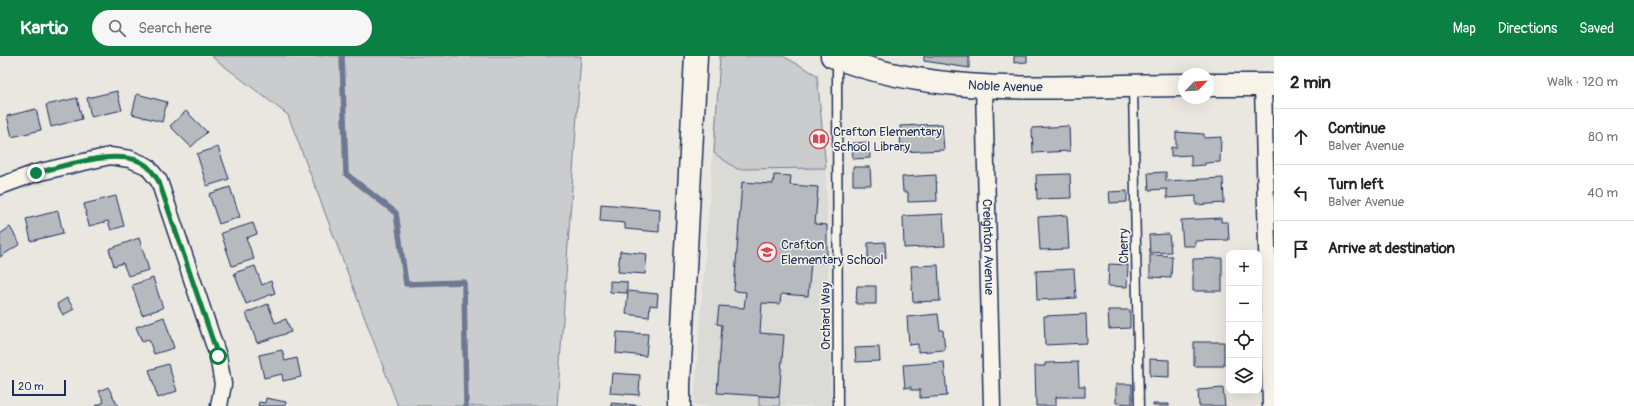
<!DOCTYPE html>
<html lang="en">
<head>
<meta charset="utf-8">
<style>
  :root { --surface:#fff; --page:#f6f6f6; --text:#222; --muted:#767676; --line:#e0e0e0; --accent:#0b8043 }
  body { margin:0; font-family:Pangolin,sans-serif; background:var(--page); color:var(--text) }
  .controls { position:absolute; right:12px; bottom:12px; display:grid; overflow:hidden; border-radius:8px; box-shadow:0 4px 16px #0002 }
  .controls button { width:36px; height:36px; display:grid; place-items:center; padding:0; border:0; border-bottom:1px solid var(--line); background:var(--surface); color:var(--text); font:20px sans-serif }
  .compass { position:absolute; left:1178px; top:12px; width:36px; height:36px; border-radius:50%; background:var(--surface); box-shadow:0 4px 16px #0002; rotate:65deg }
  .scale { position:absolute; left:12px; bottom:10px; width:54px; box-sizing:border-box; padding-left:4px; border:2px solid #1b2f5e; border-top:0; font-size:11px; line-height:14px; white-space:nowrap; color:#1b2f5e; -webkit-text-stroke:3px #f7f3e8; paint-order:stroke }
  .stop { position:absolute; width:12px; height:12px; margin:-9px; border:3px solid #0b8043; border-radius:50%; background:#fff }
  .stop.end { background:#0b8043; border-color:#fff; box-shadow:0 1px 4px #0008 }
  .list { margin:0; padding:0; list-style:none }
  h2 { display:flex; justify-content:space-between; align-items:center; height:52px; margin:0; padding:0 16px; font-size:17px }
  h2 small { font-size:13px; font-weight:400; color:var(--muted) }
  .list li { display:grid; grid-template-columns:26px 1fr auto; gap:12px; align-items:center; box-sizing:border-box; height:56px; padding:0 16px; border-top:1px solid var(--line) }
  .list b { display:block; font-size:15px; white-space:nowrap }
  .list p { margin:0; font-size:13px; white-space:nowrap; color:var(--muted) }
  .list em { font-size:13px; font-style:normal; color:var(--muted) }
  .icon { flex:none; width:22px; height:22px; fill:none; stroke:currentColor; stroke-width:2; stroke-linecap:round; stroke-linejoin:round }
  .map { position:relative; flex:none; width:1274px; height:350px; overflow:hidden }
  header { display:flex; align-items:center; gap:24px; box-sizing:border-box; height:56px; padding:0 20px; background:var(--accent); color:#fff }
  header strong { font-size:19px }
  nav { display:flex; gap:22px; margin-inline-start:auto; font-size:14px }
  .search { width:280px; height:36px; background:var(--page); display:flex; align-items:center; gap:10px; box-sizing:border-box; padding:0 14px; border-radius:22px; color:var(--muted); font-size:15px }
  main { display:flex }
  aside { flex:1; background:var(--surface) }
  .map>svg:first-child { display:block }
  .built { fill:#dadad6 }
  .green { fill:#cbcccd; stroke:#737e96 }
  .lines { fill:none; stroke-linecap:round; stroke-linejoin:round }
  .stream { stroke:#6d7892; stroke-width:5.5 }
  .building { fill:#b6babf; stroke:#1b2f5e }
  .service-casing { stroke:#1b2f5e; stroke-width:11 }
  .minor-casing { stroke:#1b2f5e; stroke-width:19 }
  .primary-casing { stroke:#1b2f5e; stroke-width:25 }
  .service { stroke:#f7f3e8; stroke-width:8 }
  .minor { stroke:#f7f3e8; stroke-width:16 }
  .primary { stroke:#f7f3e8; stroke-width:22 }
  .route { stroke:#0b8043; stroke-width:5 }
  .labels { text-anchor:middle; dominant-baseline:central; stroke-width:3; stroke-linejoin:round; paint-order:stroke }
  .street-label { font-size:13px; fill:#1b2f5e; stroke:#f7f3e8 }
  .poi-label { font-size:13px; fill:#1b2f5e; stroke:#f7f3e8; text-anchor:start }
</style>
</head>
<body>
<header>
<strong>Kartio</strong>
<div class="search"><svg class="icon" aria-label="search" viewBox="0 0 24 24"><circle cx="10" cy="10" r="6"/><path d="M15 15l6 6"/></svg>Search here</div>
<nav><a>Map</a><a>Directions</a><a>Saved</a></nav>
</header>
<main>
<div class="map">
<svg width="1274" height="350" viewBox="0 0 1274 350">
  <rect width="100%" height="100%" fill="#eae7e0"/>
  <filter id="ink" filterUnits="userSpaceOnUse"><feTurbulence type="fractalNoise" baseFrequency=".025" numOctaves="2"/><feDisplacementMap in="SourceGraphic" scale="8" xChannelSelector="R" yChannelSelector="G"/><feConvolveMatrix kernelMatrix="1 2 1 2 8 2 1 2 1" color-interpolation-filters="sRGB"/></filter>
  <g filter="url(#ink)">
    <!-- built -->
    <path class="built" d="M720,0H783L817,19L826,112L831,350H694Z"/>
    <!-- green -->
    <path class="green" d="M211,0H581L557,350H398L288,59Z
      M720,0H783L817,19L826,112L737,113L714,97Z
      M759,340L779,341L780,350H759Z"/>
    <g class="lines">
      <!-- stream -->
      <path class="stream" d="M342,0L346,118L396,157L406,228L464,226L466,350"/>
    </g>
    <!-- building -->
    <path class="building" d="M924,0H969V12L924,5Z
      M1014,0H1027V6L1014,7Z
      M117,35L122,54L91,61L87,42Z
      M137,38L167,46L162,66L132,58Z
      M77,42L82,63L51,71L46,49Z
      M36,53L41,74L12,81L7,60Z
      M186,55L207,76L191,91L170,70Z
      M942,68L944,94L901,96L900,70Z
      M1069,70L1070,95L1033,97L1032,72Z
      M1176,76L1204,78V82L1221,81L1220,106L1205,107V109L1191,110V99L1171,100V91L1176,92Z
      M869,86L870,102L853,103L852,87Z
      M218,91L229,123L207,130L197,98Z
      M853,111H870L871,129H853Z
      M1166,116V125L1223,122L1224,147L1196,149V140L1167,142V133L1149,134L1148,117Z
      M1070,118L1071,142L1037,143L1036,119Z
      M774,119L791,120L790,129L818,131L815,168L827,169V207L811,206L808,240L781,238L780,248L762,247L760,277L784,279L779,341L717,337L722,269L717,268L719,250L744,252L746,236L734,235L742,126L773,128Z
      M936,119L937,145L908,146V136H903L902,121Z
      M230,131L240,161L219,168L209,138Z
      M1127,135V146L1110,147L1109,136Z
      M116,140L124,170L111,174L108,165L89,170L84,148Z
      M601,148L660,153L659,176L625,173V167L600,165Z
      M58,155L63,177L31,185L26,163Z
      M943,158L945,190L904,192L903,160Z
      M1067,159L1069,193L1040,194L1038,161Z
      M1221,162V166H1228L1229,184L1195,185V190H1183L1181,164Z
      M253,167L257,178L246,182L254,203L232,210L221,177Z
      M10,171L20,188L0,201V178Z
      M1169,178L1171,196L1150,197L1149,179Z
      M139,182L149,214L128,220L123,207L114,210L109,193Z
      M885,186L886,202L868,203V187Z
      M620,195L647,198L645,218L618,216Z
      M1150,199L1172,200L1171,222L1150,221Z
      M1222,202V235H1193V203Z
      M1109,208L1128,209L1127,231L1108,230Z
      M938,209L940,245L913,246L911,210Z
      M255,210L262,229L271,225L275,237L246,248L234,217Z
      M1074,213L1076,242L1037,244L1036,215Z
      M153,222L163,252L142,259L132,229Z
      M610,225L627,226V237L610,236Z
      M857,230H876V248H856Z
      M628,235L658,238L657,250L650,249L649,261L626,258Z
      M67,242L74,253L63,259L57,248Z
      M268,248L275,267L286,263L291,276L257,287L246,257Z
      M1108,254H1130V272L1109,273Z
      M938,258L940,274H943L945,294L918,296V288L909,289L907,261Z
      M1086,258L1087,287L1045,289L1044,260Z
      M164,261L174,292L154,298L149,284L142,286L136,271Z
      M617,276L648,278L646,300L616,297Z
      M1194,286H1224V310H1194Z
      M879,291L880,305L856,306L855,292Z
      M282,294L285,305L297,302L301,321L283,325L282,318L264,322L259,299Z
      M1150,303L1169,304V321L1150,320Z
      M944,306L947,340L920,342V334H911V331L905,332L903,309Z
      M1078,306L1079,330H1085V341H1056V350H1036L1035,310H1045V307Z
      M168,308L177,335L158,342L149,314Z
      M612,317L640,319L639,339L610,337Z
      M1116,328H1132V348L1116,347Z
      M108,331L118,350H95L104,346L99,335Z
      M1223,332L1225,350H1199L1198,334Z
      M266,342L286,346L285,350H258L259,346L265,347Z
      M611,347L644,350H611Z
      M1153,348H1169V350H1153Z"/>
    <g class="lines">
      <defs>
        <path id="service" d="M837,3L838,350
          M1133,30L1139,350"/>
        <g id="minor">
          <path d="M1263,29L1271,350"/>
          <path id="s1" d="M984,31L992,350"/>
          <path d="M0,130L36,117L110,100L130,103L147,110L159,125L218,300L223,328L219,350"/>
        </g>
        <g id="primary">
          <path id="s2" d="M832,0C943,44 1067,29 1184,29"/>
          <path d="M1208,29H1274"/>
          <path d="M679,350V329L696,0"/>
        </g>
      </defs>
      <!-- service casing -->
      <use href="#service" class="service-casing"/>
      <!-- minor casing -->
      <use href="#minor" class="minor-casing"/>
      <!-- primary casing -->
      <use href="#primary" class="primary-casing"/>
      <!-- service -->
      <use href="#service" class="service"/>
      <!-- minor -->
      <use href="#minor" class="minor"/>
      <!-- primary -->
      <use href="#primary" class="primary"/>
    </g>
  </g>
  <g class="lines" filter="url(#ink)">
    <!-- route -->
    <path class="route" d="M36,117C64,110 125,89 148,111C152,115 156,121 159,126L218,300"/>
  </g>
  <!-- icons -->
  <defs>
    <symbol id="library-ring" viewBox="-11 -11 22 22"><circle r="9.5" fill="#f7f3e8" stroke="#d1495b" stroke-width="1.5"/><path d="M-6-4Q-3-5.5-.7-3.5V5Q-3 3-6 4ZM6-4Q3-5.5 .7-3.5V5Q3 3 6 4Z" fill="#d1495b"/></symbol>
    <symbol id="school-ring" viewBox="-11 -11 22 22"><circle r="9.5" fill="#f7f3e8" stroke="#d1495b" stroke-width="1.5"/><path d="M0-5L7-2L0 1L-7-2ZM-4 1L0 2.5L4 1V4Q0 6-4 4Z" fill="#d1495b"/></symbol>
  </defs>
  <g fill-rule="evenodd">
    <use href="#library-ring" x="808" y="72" width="22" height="22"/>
    <use href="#school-ring" x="756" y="185" width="22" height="22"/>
  </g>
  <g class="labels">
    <!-- street labels -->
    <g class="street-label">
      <text stroke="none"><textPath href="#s2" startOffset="177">Noble Avenue</textPath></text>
      <text transform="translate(1124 190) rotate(-91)">Cherry</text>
      <text stroke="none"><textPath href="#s1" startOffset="160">Creighton Avenue</textPath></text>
      <text transform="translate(826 260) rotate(-90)">Orchard Way</text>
    </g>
    <!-- poi labels -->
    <g class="poi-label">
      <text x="833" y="76">Crafton Elementary<tspan x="833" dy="15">School Library</tspan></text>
      <text x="781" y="189">Crafton<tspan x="781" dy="15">Elementary School</tspan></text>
    </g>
  </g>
</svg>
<div class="controls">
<button>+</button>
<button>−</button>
<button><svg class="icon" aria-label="locate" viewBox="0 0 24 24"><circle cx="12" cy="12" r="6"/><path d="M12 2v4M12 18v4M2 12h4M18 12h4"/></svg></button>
<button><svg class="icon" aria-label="layers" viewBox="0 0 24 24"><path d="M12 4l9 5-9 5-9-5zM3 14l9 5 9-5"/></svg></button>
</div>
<svg class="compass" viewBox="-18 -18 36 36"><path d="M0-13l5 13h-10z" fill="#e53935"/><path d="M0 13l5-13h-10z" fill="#767676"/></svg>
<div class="scale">20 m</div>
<div class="stop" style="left:218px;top:300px"></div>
<div class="stop end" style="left:36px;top:117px"></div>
</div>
<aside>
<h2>2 min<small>Walk · 120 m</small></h2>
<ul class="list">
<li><svg class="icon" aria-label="ahead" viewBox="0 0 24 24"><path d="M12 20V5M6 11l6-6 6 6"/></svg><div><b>Continue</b><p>Balver Avenue</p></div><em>80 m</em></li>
<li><svg class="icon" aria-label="left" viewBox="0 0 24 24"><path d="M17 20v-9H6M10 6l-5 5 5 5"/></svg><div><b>Turn left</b><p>Balver Avenue</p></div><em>40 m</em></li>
<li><svg class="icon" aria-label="arrive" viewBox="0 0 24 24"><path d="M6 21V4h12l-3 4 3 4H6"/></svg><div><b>Arrive at destination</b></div></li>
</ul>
</aside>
</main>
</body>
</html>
